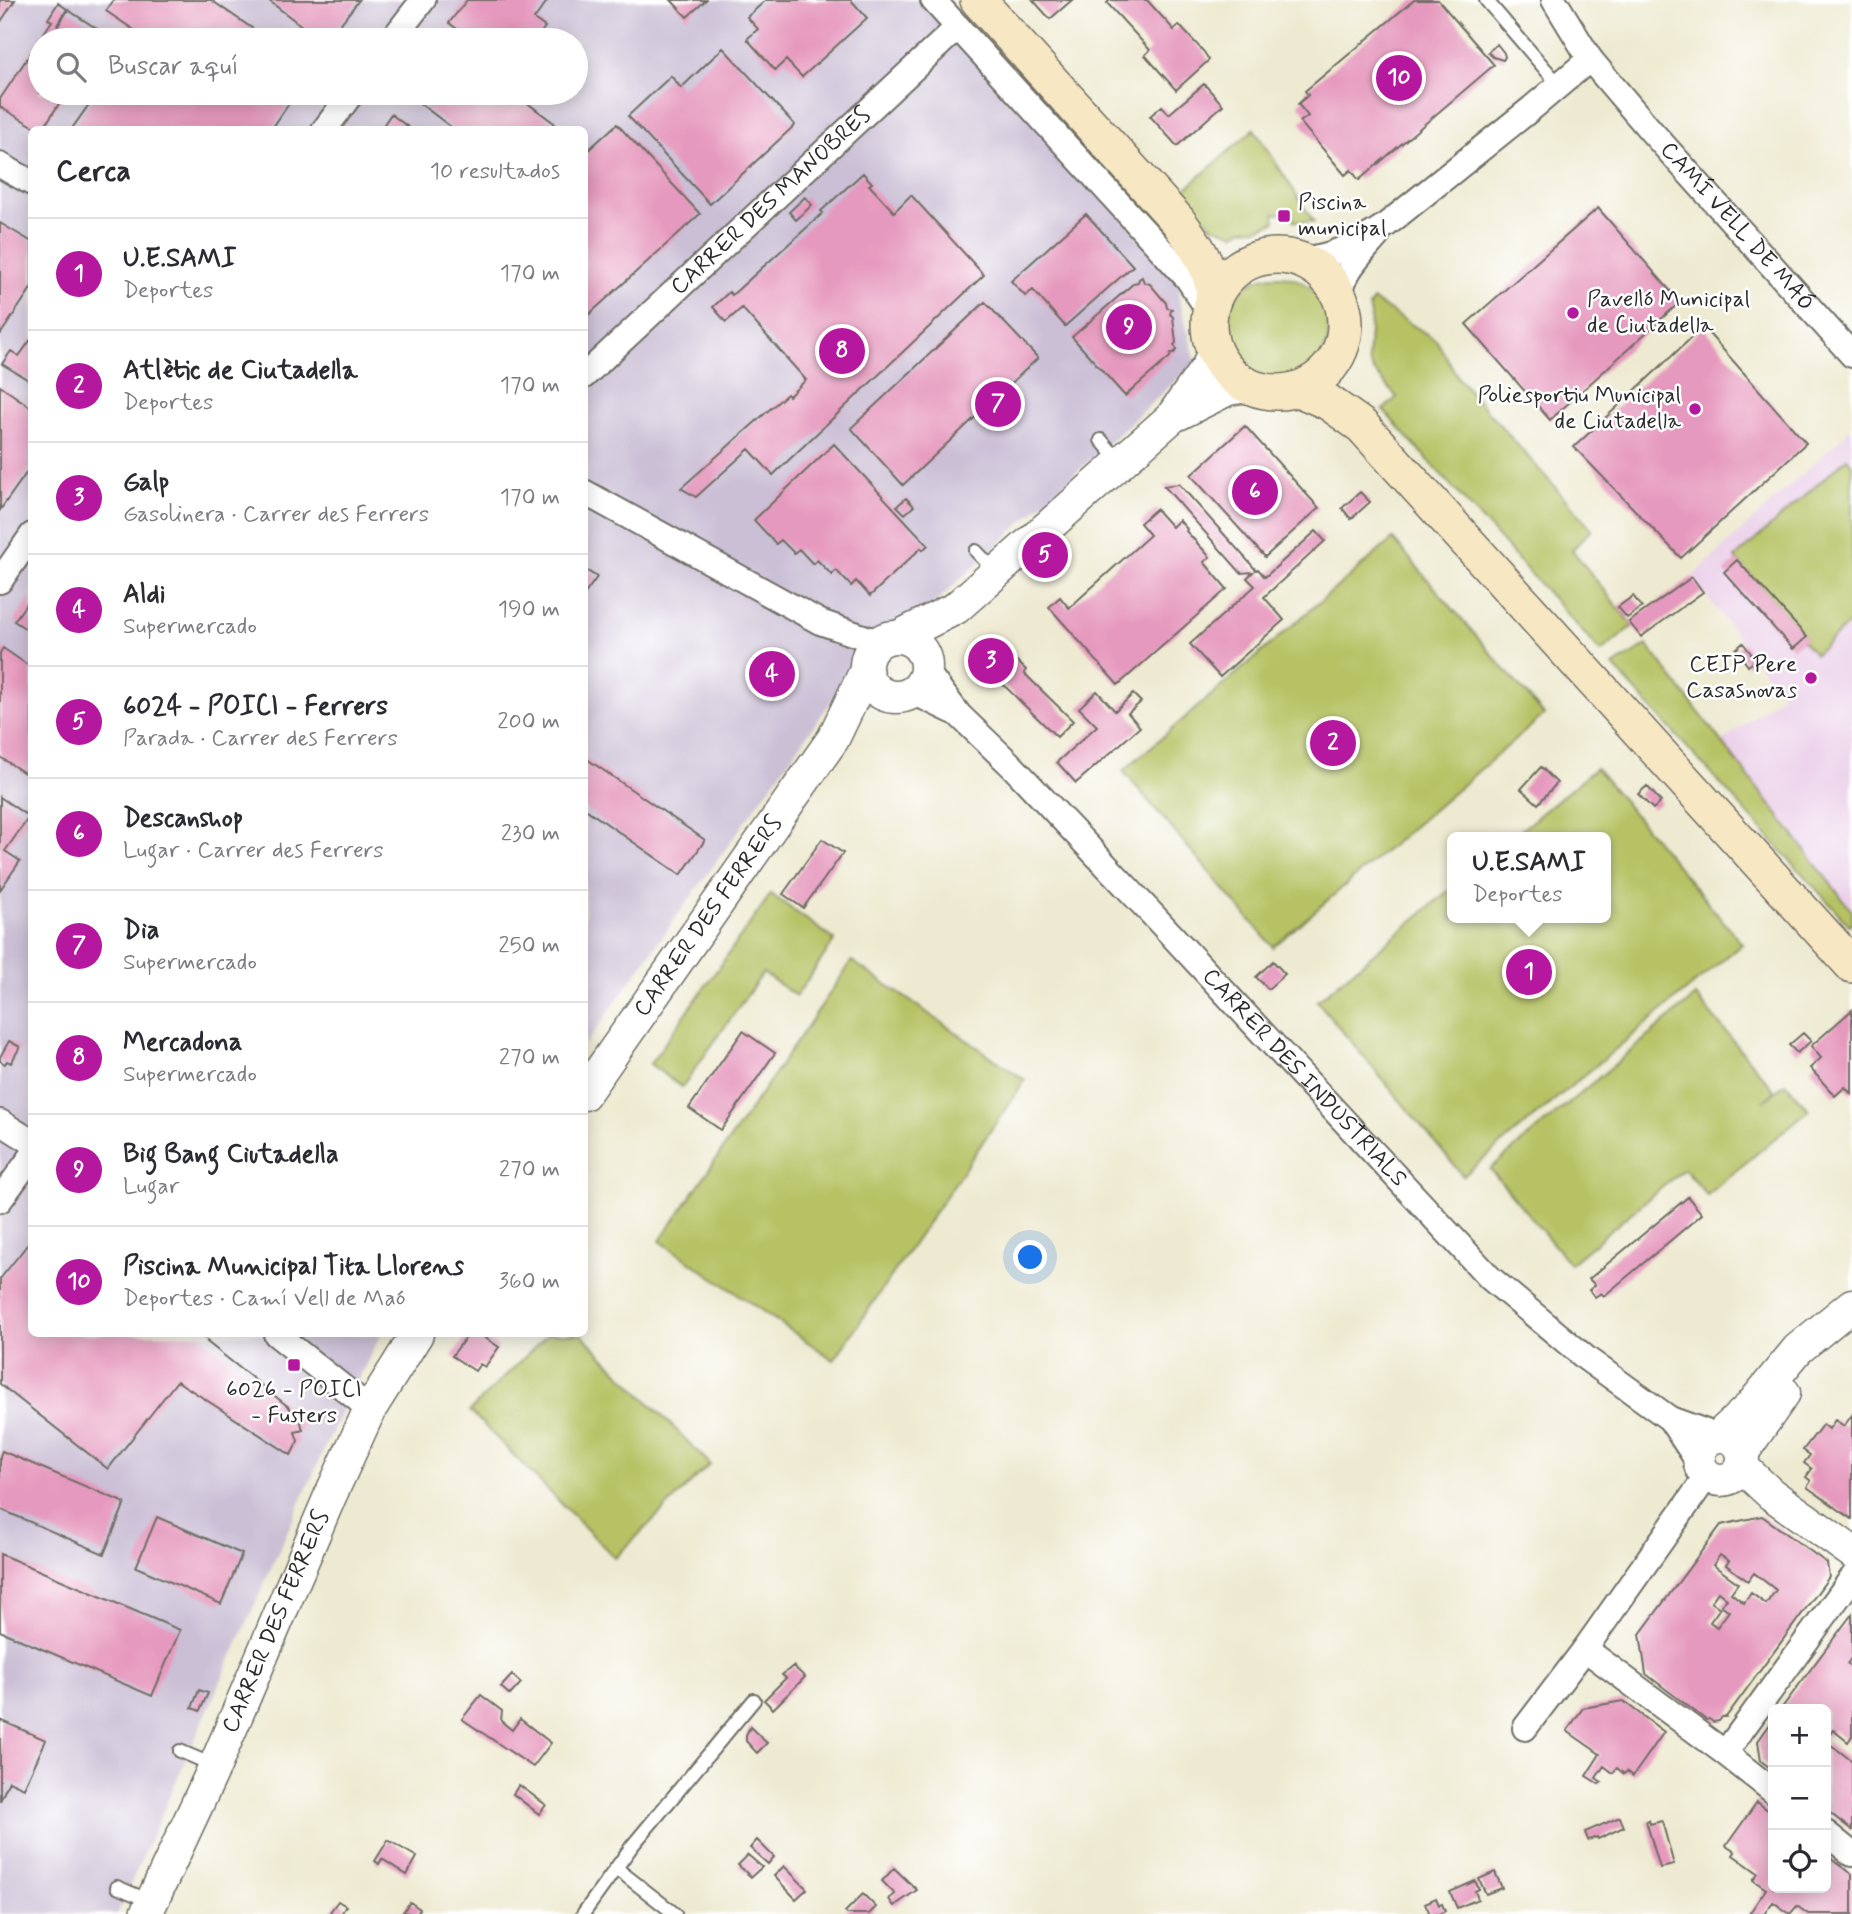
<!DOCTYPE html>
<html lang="es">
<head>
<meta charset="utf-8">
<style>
  :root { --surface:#fff; --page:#f2f2f3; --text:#2b2b33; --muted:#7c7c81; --line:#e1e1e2; --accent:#b5179e }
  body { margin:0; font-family:Mynerve,sans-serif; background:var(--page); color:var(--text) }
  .controls { position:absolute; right:21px; bottom:21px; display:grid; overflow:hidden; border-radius:10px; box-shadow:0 4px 18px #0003 }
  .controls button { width:63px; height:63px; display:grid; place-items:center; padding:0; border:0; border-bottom:2px solid var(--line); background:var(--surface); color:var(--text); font:35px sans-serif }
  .you { position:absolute; left:1031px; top:1258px; width:24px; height:24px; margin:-18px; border:5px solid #fff; border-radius:50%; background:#1a73e8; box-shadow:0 0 0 10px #1a73e833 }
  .badge { display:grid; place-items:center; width:46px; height:46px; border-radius:50%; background:var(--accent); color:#fff; font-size:23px; font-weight:700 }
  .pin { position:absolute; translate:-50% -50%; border:4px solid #fff; box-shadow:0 2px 7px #0006 }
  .popup { position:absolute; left:1447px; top:832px; width:164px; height:91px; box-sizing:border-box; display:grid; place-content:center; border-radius:10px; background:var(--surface); filter:drop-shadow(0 2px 5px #0005); font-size:23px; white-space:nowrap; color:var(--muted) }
  .popup b { font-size:26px; color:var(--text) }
  .popup::after { content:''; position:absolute; left:50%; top:100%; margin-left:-14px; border:14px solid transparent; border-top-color:var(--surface) }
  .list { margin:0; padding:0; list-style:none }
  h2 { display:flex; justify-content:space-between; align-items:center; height:91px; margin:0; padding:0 28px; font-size:30px }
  h2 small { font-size:23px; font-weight:400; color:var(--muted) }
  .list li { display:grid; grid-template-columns:46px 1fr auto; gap:21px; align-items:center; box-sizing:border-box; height:112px; padding:0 28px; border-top:2px solid var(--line) }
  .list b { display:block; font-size:26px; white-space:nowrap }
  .list p { margin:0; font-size:23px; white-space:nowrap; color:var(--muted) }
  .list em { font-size:23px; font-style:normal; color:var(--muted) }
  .icon { flex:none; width:38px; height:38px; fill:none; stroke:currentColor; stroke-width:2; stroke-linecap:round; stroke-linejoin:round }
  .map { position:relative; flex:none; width:1852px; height:1914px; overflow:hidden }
  .search { position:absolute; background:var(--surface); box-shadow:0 4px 18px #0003; left:28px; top:28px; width:560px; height:77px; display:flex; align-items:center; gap:18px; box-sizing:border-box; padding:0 24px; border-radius:38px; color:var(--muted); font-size:26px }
  .panel { position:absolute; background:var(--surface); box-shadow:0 4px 18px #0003; left:28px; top:126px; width:560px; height:1211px; border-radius:10px }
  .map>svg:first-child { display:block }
  .built { fill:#ecd1ea }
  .industrial { fill:#cbbfd5; fill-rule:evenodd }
  .green { fill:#b6c264; stroke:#707648; stroke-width:2 }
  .building { fill:#e699be; fill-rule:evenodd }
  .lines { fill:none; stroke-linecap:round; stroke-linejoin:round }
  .service-casing { stroke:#6f6e65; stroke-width:16 }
  .minor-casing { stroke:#6f6e65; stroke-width:28 }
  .tertiary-casing { stroke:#6f6e65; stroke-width:35 }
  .secondary-casing { stroke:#6f6e65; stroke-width:38 }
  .service { stroke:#fff; stroke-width:12 }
  .minor { stroke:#fff; stroke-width:24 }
  .tertiary { stroke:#fff; stroke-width:32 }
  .secondary { stroke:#f7e8c3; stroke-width:35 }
  .poi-dot { fill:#b5179e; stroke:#fff; stroke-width:2.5 }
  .labels { text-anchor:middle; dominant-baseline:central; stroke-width:5; stroke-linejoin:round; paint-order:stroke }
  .street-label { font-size:23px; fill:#2b2b2b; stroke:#fff }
  .poi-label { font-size:23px; fill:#2b2b2b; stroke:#fff; text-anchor:start }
</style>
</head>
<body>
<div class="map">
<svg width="1852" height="1914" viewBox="0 0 1852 1914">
  <rect width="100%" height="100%" fill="#fff"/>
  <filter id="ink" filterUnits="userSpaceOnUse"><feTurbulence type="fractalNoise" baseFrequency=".0143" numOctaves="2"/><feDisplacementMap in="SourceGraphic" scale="14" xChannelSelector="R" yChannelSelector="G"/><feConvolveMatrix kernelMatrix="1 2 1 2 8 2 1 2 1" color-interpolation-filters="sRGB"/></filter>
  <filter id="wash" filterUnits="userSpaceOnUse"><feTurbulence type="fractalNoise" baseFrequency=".00686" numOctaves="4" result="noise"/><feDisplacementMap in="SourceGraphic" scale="28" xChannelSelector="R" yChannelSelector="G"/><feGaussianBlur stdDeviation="1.57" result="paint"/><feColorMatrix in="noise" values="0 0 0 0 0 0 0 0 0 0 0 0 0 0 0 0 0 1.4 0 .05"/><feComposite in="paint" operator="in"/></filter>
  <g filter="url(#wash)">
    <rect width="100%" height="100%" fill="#eeead1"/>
    <!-- built -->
    <path class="built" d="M1852,428V911L1722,742L1782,695L1692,577Z"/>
    <!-- industrial -->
    <path class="industrial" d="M0,0H949L1182,254L1179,299L1196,362L837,693L585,1045L584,130H32V1334H381L330,1436L117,1914H0ZM40,40H576V93H40Z"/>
    <!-- green -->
    <path class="green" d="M1254,129L1314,222L1294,221L1292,212L1274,214L1275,222L1259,228L1242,229L1235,234L1212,226L1182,192Z
      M1225 328a52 52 0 1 1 104 0a52 52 0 1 1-104 0Z
      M1373,300L1436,340L1459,379L1592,529L1572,550L1633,626L1601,652L1383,410L1397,397L1373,370L1368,361L1371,315L1369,307Z
      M1847,458L1852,464V621L1815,654L1802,640L1806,637L1735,558Z
      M1393,539L1544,715L1273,947L1123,771Z
      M1647,645L1852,911V923L1849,925L1613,666Z
      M1596,768L1742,944L1463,1176L1317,1001L1452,888V918H1606V837H1513Z
      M771,894L835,940L796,996L763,973L682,1087L650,1064Z
      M852,961L1025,1080L834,1360L660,1241Z
      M1696,996L1775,1091L1763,1102L1786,1083L1809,1110L1707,1195L1684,1169L1570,1264L1490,1169Z
      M548,1334H581L710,1464L615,1558L470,1411Z"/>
    <g id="blocks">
      <!-- building -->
      <path class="building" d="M0,0H15L0,23Z
        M114,0H211L269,40H149L106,11Z
        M268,0H359L328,40H320Z
        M467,0H548L534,19L545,27L535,40H472L449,23Z
        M671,0H706L687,17Z
        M766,0H851L867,18L802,77L786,60L775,70L747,39L758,29L747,17Z
        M1033,0H1072L1050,19Z
        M1110,0H1147L1174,30L1179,25L1204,52L1209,60L1176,90L1145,55L1150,50L1107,3Z
        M1414,0H1438L1494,65L1359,180L1351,170L1345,175L1300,122L1308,116L1298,104L1308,95L1305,91Z
        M58,3L67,9L57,25L58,26L68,10L105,34L101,40H40V93H66L42,130H40L0,107V99L52,21L48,19Z
        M1497,44L1504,53L1505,57L1503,60L1493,57L1488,52Z
        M723,48L795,125L710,204L628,116L671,76L681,88Z
        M1204,84L1223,105L1177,146L1150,116L1162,106L1169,114Z
        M97,93H206L211,97L214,93H296L271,130H71Z
        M406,93H514L554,123L549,130H455Z
        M391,114L412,130H380Z
        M617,124L700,214L584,319V154Z
        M863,173L872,183L869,185L894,212L911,195L984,275L773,475L749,449L696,497L681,488L787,394L789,396L806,380L742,308L726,322L713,307L729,292L732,295L823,213L821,211Z
        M805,197L812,205L796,220L789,212Z
        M1598,208L1680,302L1550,420L1466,324Z
        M1086,214L1133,266L1065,326L1033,290L1025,296L1011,281Z
        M0,223L32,242V287L0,335Z
        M1142,277L1144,282L1150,284L1166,303L1167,308L1172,309L1170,314L1173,317L1176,343L1174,345L1177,349L1174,353H1171L1170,357L1125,396L1072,337L1134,283L1138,282L1139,279Z
        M985,302L1038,358L903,485L851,428Z
        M1703,327L1806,443L1681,558L1574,447Z
        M32,338V382L2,364L11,351L19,356Z
        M0,386L32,408V465L0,510Z
        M1245,426L1319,508L1265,557L1191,475Z
        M834,444L928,545L923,550L921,548L870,596L856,581L851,586L836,570L832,575L817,560L813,564L799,549L794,553L781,540L776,544L754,520Z
        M1179,484L1256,570L1258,569L1265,577L1316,531L1325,541L1264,597L1284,620L1220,677L1190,644L1255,586L1247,578L1253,572L1241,573L1164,486Z
        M1360,492L1370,502L1351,519L1342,508Z
        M906,498L914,506L905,514L897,506Z
        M1156,509L1172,527L1179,520L1187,529L1186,531L1210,557L1204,562L1227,589L1118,685L1049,607L1060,597L1069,608L1150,535L1140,523Z
        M1737,560L1807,637L1793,649L1724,572Z
        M584,569L597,577L584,595Z
        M1692,577L1703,592L1641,637L1629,622Z
        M32,596V633L14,621Z
        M1633,596L1642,607L1627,618L1618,607Z
        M998,643L1026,670L1024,673L1073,721L1057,737L980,662Z
        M1743,643L1756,660L1748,666L1736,649Z
        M3,648L32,668V778L0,757V653Z
        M1097,691L1115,711L1133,694L1141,702L1128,713L1140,727L1076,783L1057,762L1097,726L1079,708Z
        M584,757L705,840L681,875L584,808Z
        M1541,767L1557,783L1538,804L1521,789Z
        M1647,786L1661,802L1653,809L1638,794Z
        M0,797L29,817L5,851L20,861L0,890Z
        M822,839L843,853L803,908L783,894Z
        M1273,961L1285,974L1268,989L1256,977Z
        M1852,1010V1095L1845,1087L1835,1096L1810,1068L1821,1058L1811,1046Z
        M743,1031L775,1053L721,1130L689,1108Z
        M1803,1033L1811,1041L1797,1053L1789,1045Z
        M9,1041L20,1047L11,1063L7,1061L5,1064L0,1061V1057Z
        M1688,1197L1702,1214L1604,1296L1601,1293L1595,1297L1589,1290L1595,1285L1589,1279Z
        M32,1239V1334H199L208,1341L207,1342L290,1408L292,1417L299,1415L303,1430L295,1432L298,1441L291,1455L177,1381L108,1469L0,1384V1279Z
        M468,1334H479L499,1347L485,1367L480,1364L475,1371L452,1356Z
        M1852,1415V1519L1807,1487L1811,1481L1806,1477L1812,1469L1804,1463L1810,1455L1803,1450L1823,1424L1829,1429L1835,1420L1844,1426Z
        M2,1451L125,1503L104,1554L0,1509V1456Z
        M1762,1516L1827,1563L1829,1577L1726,1717H1722L1719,1721L1713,1722L1709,1719L1706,1720L1646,1674L1640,1634L1721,1525ZM1720,1555L1729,1561L1726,1565L1748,1581L1754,1573L1776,1590L1766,1604L1751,1593L1744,1603L1731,1593L1738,1583L1713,1565ZM1718,1592L1727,1599L1721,1605L1729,1611L1717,1627L1710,1622L1720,1608L1711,1602Z
        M157,1517L242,1554L221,1604L136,1567Z
        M0,1554L180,1630L152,1696L0,1631Z
        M1852,1614V1657L1847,1664L1852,1668V1736L1848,1742L1833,1730L1826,1740V1728L1827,1726L1826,1725V1709H1781Z
        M793,1666L805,1677L773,1709L764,1700L786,1678L782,1675Z
        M512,1675L521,1683L510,1695L501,1687Z
        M199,1690L208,1693L200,1711L192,1708Z
        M481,1695L502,1711L501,1721L512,1730L520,1719L551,1743L533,1767L462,1719Z
        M1623,1701L1664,1732L1633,1776L1627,1771L1624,1774L1617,1768L1613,1773L1604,1766L1596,1778L1602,1782L1599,1784L1586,1776L1600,1754L1567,1731L1583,1708Z
        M0,1720L46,1740L24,1788L9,1781L0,1801Z
        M1773,1720V1770L1761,1761L1758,1741Z
        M750,1727L767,1743L757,1753L746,1741V1735Z
        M1826,1741L1852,1761V1830L1826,1810Z
        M519,1785L546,1805L539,1814L513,1794Z
        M1757,1802L1773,1814V1888H1826V1854L1852,1874V1914H1808L1797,1906L1790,1914L1773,1902L1764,1914H1749L1766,1889L1753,1880L1758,1873L1733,1855L1735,1852L1726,1846Z
        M1620,1817L1624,1827L1598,1839L1597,1837L1588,1840L1585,1832Z
        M1649,1820L1650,1824L1662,1821L1674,1865L1660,1868L1646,1821Z
        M388,1840L417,1857L407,1875L382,1859L379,1864L375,1861Z
        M757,1840L774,1857L768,1864L750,1848Z
        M748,1855L762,1867L751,1877L738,1865Z
        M784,1866L807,1889L796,1899L774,1876Z
        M894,1868L917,1890L894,1906L889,1899L895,1894L882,1881Z
        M1495,1872L1502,1888L1486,1894L1479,1879Z
        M1475,1881L1479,1889L1475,1891L1478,1899L1457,1908L1450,1892Z
        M863,1894L876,1907L869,1914H847L845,1912Z
        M1436,1898L1439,1905L1442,1904L1445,1911L1439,1914H1430L1425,1903Z
        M338,1901L346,1906L341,1914H333L330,1912Z
        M410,1902L420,1909L417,1914L403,1912Z"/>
    </g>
  </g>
  <g filter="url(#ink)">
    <use href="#blocks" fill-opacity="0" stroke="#6f6e65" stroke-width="2"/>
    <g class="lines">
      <defs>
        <path id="service" d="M1486,0L1559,85
          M1101,440L1120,462
          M976,551L995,571
          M180,1751L215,1766
          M616,1868L675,1914
          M117,1887L152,1902
          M583,1914L632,1846L754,1700"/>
        <g id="minor">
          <path d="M933,0L1188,279L1210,313"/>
          <path id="s1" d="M1554,0L1590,59L1611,84L1651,131L1852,355"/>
          <path d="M392,40L423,0"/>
          <path d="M324,130L352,93"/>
          <path d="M0,165L32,183"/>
          <path d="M1297,259C1329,260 1360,243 1386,225L1532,108L1590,59"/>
          <path d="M1341,303C1338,275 1360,256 1377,236"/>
          <path id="s2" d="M584,376L958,27"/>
          <path d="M584,492L820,622L878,642"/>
          <path d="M0,581L32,535"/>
          <path id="s3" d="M926,671L959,715L1012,766L1152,914L1490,1278L1587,1359L1670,1419L1717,1436"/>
          <path d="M909,694L923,697L952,711"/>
          <path d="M0,1122L32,1142"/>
          <path d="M0,1200L32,1156"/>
          <path d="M276,1334L370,1409"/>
          <path d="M1670,1419L1699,1463"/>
          <path d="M1585,1649L1725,1753L1773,1791"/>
          <path d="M1525,1728L1585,1649L1707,1476"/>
          <path d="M1725,1753L1852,1578"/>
          <path d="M1826,1833L1852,1854"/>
        </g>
        <g id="tertiary">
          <path d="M1178,414L1228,389L1248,386"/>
          <circle cx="896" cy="667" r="30"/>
          <path d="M898,637L956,608L1171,418L1208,366L1214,351"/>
          <path id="s4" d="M584,1094L833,739L866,670"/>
          <path d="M1720,1435L1751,1406L1798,1349L1852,1305"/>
          <circle cx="1721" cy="1458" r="22"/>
          <path d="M1743,1452L1784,1393"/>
          <path d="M1742,1467L1771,1494L1852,1552"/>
          <path id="s5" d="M146,1914L215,1766L331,1494L370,1409L417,1334"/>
        </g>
        <path id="secondary" d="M978,0L1178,221C1191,239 1207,260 1212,283C1214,288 1213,295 1213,300
          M1209 324a68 68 0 1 1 136 0a68 68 0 1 1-136 0Z
          M1298,389L1328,402L1362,426L1852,965"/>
      </defs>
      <!-- service casing -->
      <use href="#service" class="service-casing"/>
      <!-- minor casing -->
      <use href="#minor" class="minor-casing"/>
      <!-- tertiary casing -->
      <use href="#tertiary" class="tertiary-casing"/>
      <!-- secondary casing -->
      <use href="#secondary" class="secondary-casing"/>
      <!-- service -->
      <use href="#service" class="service"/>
      <!-- minor -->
      <use href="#minor" class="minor"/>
      <!-- tertiary -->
      <use href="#tertiary" class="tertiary"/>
      <!-- secondary -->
      <use href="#secondary" class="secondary"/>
    </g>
  </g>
  <!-- markers -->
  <g class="poi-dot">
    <rect x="1277" y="209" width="14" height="14" rx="3.5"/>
    <circle cx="1573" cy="313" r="7"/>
    <circle cx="1695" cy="409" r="7"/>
    <circle cx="1811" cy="678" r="7"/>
    <rect x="287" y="1358" width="14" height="14" rx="3.5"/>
  </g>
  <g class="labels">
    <!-- street labels -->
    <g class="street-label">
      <text stroke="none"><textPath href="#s2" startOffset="256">CARRER DES MANOBRES</textPath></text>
      <text stroke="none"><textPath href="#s1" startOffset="292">CAMÍ VELL DE MAÓ</textPath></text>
      <text stroke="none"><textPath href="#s4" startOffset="217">CARRER DES FERRERS</textPath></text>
      <text stroke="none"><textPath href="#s3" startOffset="556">CARRER DES INDUSTRIALS</textPath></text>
      <text stroke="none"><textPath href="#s5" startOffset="320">CARRER DES FERRERS</textPath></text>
    </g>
    <!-- poi labels -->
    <g class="poi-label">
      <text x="1298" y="203">Piscina<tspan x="1298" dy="26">municipal</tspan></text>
      <text x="1587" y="300">Pavelló Municipal<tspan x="1587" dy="26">de Ciutadella</tspan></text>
      <text x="1681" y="396" text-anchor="end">Poliesportiu Municipal<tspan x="1681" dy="26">de Ciutadella</tspan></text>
      <text x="1797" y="665" text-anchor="end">CEIP Pere<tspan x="1797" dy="26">Casasnovas</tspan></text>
      <text x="294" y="1390" text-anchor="middle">6026 - POICI<tspan x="294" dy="26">- Fusters</tspan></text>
    </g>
  </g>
</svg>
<div class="controls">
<button>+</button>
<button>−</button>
<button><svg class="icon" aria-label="locate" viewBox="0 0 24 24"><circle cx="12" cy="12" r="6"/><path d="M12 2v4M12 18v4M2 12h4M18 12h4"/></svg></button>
</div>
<div class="you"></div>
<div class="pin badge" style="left:1529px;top:972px">1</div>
<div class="popup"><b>U.E.SAMI</b>Deportes</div>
<div class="pin badge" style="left:1333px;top:743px">2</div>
<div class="pin badge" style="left:991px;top:661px">3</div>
<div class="pin badge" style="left:772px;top:674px">4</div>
<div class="pin badge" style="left:1045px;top:555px">5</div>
<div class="pin badge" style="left:1255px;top:492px">6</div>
<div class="pin badge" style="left:998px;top:404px">7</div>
<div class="pin badge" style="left:842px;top:351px">8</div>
<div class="pin badge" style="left:1129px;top:327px">9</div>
<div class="pin badge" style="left:1399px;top:78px">10</div>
<div class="search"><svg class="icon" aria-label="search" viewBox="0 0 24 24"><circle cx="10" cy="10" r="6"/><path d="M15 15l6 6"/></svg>Buscar aquí</div>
<section class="panel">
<h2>Cerca<small>10 resultados</small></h2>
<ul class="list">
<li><span class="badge">1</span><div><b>U.E.SAMI</b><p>Deportes</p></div><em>170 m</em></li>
<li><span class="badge">2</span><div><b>Atlètic de Ciutadella</b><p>Deportes</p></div><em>170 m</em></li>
<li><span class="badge">3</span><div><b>Galp</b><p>Gasolinera · Carrer des Ferrers</p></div><em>170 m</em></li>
<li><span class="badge">4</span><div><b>Aldi</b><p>Supermercado</p></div><em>190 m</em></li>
<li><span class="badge">5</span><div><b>6024 - POICI - Ferrers</b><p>Parada · Carrer des Ferrers</p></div><em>200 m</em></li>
<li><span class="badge">6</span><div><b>Descanshop</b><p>Lugar · Carrer des Ferrers</p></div><em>230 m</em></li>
<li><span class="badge">7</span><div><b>Dia</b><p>Supermercado</p></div><em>250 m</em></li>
<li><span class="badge">8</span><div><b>Mercadona</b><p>Supermercado</p></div><em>270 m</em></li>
<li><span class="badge">9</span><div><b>Big Bang Ciutadella</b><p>Lugar</p></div><em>270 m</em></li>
<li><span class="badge">10</span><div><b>Piscina Municipal Tita Llorens</b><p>Deportes · Camí Vell de Maó</p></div><em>360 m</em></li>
</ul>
</section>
</div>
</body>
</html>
